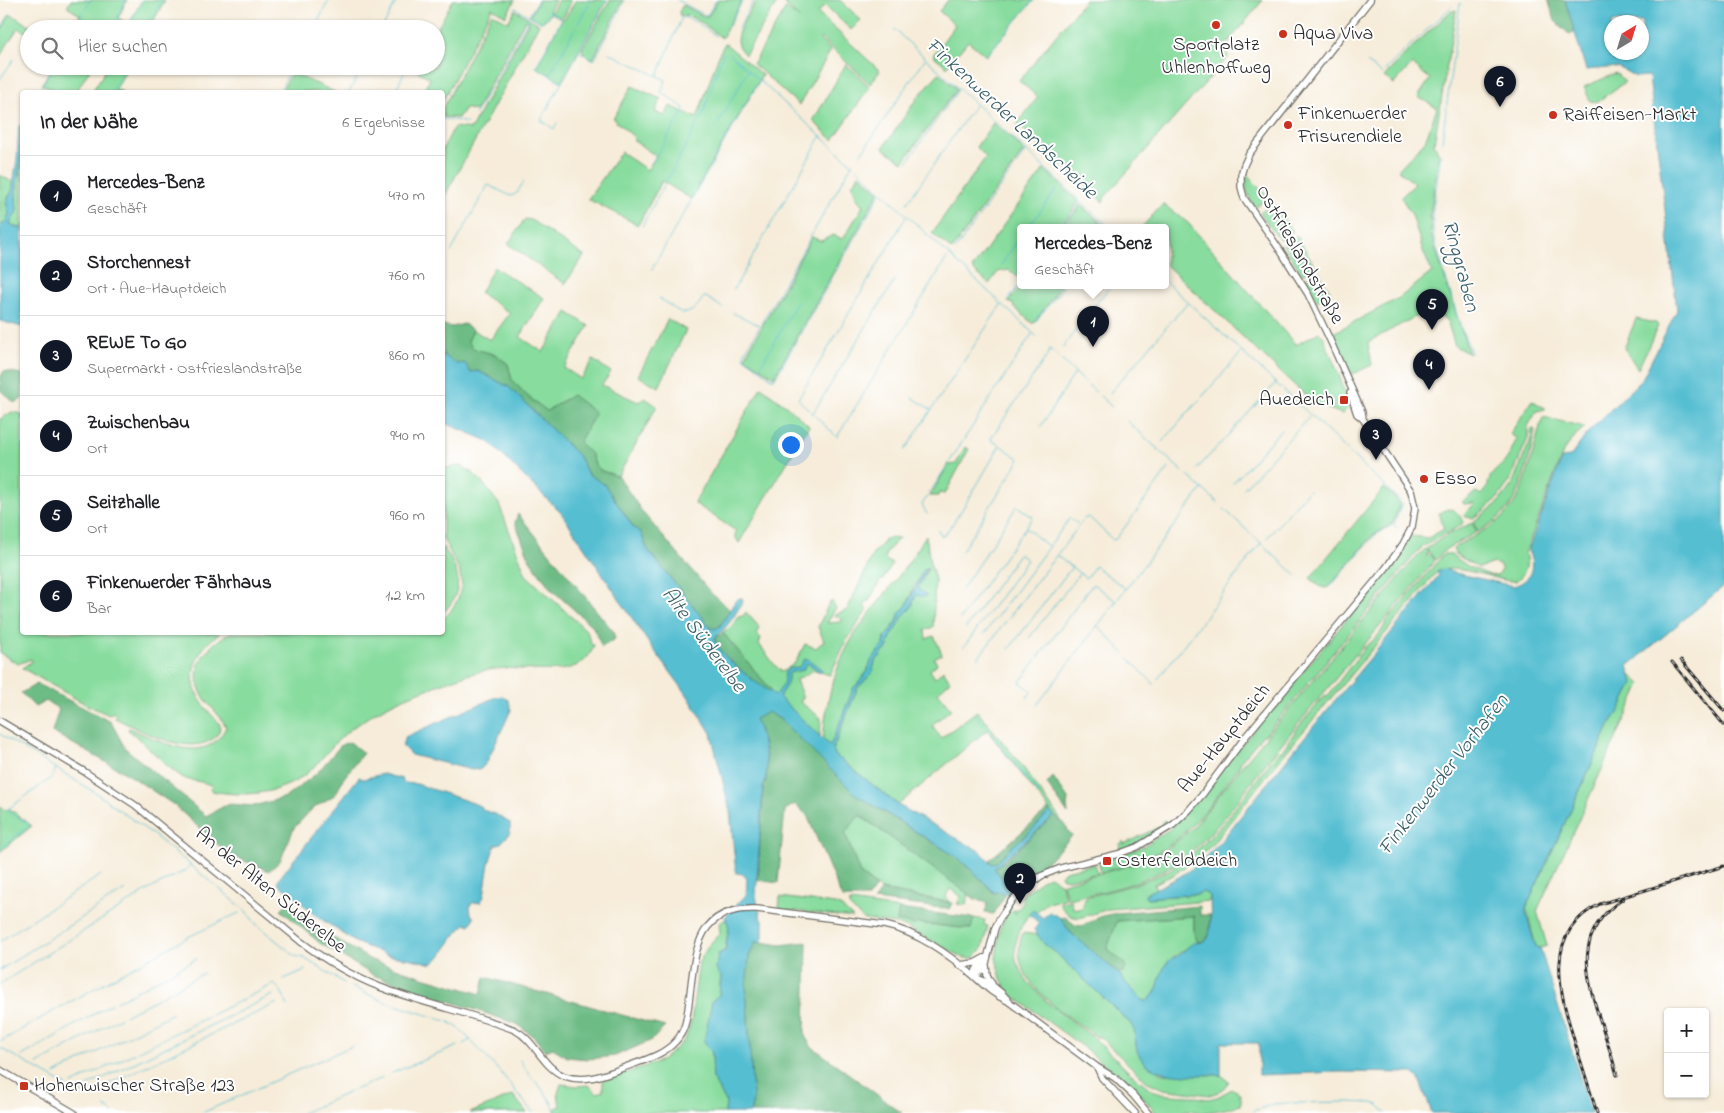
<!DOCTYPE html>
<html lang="de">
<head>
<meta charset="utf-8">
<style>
  :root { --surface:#fff; --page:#f2f2f2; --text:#202124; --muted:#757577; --line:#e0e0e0; --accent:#111827 }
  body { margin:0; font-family:"Indie Flower",sans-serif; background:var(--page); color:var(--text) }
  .controls { position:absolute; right:15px; bottom:15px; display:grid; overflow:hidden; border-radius:5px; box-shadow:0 1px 4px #0004 }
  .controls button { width:45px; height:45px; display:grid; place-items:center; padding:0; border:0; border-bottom:1px solid var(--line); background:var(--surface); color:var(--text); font:25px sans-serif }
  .compass { position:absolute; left:1604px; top:15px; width:45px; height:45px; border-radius:50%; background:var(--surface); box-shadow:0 1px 4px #0004; rotate:38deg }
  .you { position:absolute; left:790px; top:444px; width:18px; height:18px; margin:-12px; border:4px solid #fff; border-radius:50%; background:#1a73e8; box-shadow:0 0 0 8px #1a73e833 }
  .badge { display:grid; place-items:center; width:32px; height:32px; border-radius:50%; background:var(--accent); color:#fff; font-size:16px; font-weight:700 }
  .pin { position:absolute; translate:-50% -41px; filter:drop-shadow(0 1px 2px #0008) }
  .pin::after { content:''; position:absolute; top:26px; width:18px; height:15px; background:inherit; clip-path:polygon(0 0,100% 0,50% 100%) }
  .popup { position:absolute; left:1017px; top:224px; width:152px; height:65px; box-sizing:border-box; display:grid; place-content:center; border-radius:5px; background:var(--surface); filter:drop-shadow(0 1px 4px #0005); font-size:16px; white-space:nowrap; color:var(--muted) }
  .popup b { font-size:19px; color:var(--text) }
  .popup::after { content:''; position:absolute; left:50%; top:100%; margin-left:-10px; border:10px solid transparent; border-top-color:var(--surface) }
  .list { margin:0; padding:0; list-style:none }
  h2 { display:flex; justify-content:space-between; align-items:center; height:65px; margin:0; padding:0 20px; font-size:21px }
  h2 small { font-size:16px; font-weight:400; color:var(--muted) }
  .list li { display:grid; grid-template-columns:32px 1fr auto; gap:15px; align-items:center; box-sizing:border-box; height:80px; padding:0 20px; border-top:1px solid var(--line) }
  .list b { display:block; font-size:19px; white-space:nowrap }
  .list p { margin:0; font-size:16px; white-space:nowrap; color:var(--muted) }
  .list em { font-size:16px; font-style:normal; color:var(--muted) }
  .icon { flex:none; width:28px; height:28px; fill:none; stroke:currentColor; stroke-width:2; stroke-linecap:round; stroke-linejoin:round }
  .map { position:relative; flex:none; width:1724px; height:1113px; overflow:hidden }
  .search { position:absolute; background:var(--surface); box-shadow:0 1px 4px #0004; left:20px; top:20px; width:425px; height:55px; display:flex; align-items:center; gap:12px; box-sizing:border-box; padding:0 18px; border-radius:28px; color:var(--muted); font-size:19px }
  .panel { position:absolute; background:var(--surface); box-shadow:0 1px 4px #0004; left:20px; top:90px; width:425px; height:545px; border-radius:5px }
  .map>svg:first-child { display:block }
  .green { fill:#87dc9e; stroke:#598464 }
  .forest { fill:#6dbc85; stroke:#4c7458 }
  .water { fill:#55bed1; stroke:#40747e; fill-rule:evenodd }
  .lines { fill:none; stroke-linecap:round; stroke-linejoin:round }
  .stream { stroke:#55bed1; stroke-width:1 }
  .secondary-casing { stroke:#726f68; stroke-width:8 }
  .secondary { stroke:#fff; stroke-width:5.5 }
  .rail-casing { stroke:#2b2b2b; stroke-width:3 }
  .rail { stroke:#fff; stroke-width:1; stroke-dasharray:4; stroke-linecap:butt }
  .poi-dot { fill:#c8321e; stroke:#fff; stroke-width:2 }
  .labels { text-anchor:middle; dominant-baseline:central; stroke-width:4; stroke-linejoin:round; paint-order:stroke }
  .poi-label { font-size:20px; fill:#2b2b2b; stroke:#fff; text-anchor:start }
  .street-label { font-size:20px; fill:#2b2b2b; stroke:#fff }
  .water-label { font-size:21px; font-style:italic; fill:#3a5e65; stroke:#fff }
</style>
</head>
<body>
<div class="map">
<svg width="1724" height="1113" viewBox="0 0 1724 1113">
  <rect width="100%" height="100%" fill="#fff"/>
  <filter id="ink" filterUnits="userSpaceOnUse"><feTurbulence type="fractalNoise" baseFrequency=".02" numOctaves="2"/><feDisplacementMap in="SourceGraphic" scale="10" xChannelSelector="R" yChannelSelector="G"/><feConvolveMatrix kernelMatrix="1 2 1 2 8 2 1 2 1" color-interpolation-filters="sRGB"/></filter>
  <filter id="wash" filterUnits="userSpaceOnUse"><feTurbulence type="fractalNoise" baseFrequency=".0096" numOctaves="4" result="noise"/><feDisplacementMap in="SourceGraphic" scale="20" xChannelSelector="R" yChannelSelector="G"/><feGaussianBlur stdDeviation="1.12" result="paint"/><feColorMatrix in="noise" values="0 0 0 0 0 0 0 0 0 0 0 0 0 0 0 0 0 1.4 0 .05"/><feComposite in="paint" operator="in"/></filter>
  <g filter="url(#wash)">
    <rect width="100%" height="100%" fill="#f6ecd9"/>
    <!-- green -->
    <path class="green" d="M71,0H127L118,18L129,24L142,0H165L149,29H73L80,15L67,7Z
      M453,0H515L506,16L492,8L443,100L442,92H423L430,78L415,70L417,66H436V31Z
      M539,0H555L549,11L551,12L558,0H572L564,16L560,18L551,13L544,21L541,22L530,16Z
      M576,0H607L562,82L536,67L562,19L565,18Z
      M610,0H623L593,59L584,54L582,49Z
      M718,0H742L722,38C712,31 692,12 680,16L679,12L683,5L703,16H708Z
      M757,0L778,1L745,55C743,52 739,49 738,45C733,34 751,10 757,0Z
      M781,0H840L861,20L851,30L825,5L818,13L880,71L870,84L821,38L820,40L831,50L799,105L753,64L786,8L799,18Z
      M948,0H1034L986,56L968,41L947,67L933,55L955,25L939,11Z
      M1085,0H1263L1222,50L1229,56L1105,197L1103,202L1017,124L1038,97L1019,81Z
      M515,10L539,24L443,199V149L454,127L471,129L529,21L525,20L475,111L465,108L458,118L443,117V108L492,13L508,22Z
      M1456,10L1434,144L1439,154L1430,216L1432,238L1469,354L1455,346L1447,320L1428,310L1368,342L1372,365L1351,375L1333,333L1399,298L1432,272L1423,251L1412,215L1401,197L1415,184L1398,170L1425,141L1437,108L1418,97L1430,79L1412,64L1394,84L1384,77L1407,52L1451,11Z
      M10,14L36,29H29V34L18,28L0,56V33Z
      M725,43L762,75L691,199L662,181L638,225L588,199L621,152L647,170L656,156L634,141V137L613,119L632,86L661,99L655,112L665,116L670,106L697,118L719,54Z
      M846,64L870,87L833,140L813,121Z
      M52,66H92L76,92H57L42,84Z
      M108,66H128L116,89L123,92H92Z
      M292,73L335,92H281Z
      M939,73L957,89L903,162L883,148L918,97Z
      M1616,73L1625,82L1597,102L1590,101L1584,87Z
      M993,123L1011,138L1024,151L952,250L932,233L986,157L976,147Z
      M22,151V228L15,227L10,224L17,211L16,194Z
      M1044,169L1079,202L1060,228H1020V279L1009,270L998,272L989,284L972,269Z
      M1246,173L1268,198L1254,208L1246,189Z
      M859,174L879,192L774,377L745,357L812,237L821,241L833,235L843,239L863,206L856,197L852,183L855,182Z
      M0,175L14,183L12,191L7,199L9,214L5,223L0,225Z
      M1272,203L1293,231L1280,240L1260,213Z
      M1163,204L1188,223L1296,345L1319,332L1323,336L1341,380L1348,408L1342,414L1326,408L1307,397L1166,265V228H1141Z
      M1081,205L1106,227L1105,228H1063Z
      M525,219L531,220L584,256L565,284L508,244Z
      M1297,236L1315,266L1302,274L1283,245Z
      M494,267L544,298L520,337L543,352L567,312L589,326L564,368L581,379L593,360L611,372L602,385L638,402L645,398L657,406L618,476L602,471L595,465L591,454L579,442L595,412L565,399L547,411L526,395L512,380L508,364L496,355L472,348L468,341L473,330L490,340L510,313L480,293Z
      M1318,271L1331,293L1317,301L1305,279Z
      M1022,286H1061L1033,324L1014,307L1013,304L1008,302Z
      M668,319L686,330L659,387L638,376Z
      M1636,319L1656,323L1658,326L1638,369L1624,348Z
      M761,387L787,406L809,426L739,543L735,536L736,531L694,503Z
      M1532,400L1546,409L1537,411L1528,426V438L1510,481L1497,499L1482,512L1473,518L1466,517L1464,515L1475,503L1464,504L1462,502L1476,492L1481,495L1488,486C1487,473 1503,467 1508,457C1512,451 1513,445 1517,439L1510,434Z
      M12,412L22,414V632L220,633C194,651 183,679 205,707C209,713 216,718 220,725C220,732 217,737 211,740C186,756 138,729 115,718L116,714L114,712L109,715L87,705L22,668L31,662V659L18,664L0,653V419Z
      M1543,417L1585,427L1576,435L1563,452L1525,554C1529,565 1525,574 1516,581H1509L1490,577L1491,575L1497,576C1501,573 1503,569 1499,565L1494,563L1479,568L1455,554L1453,549L1456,546C1476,535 1499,525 1513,505C1530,480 1533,445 1543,417Z
      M1532,428L1535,430C1530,455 1525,483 1511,504C1503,516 1490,525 1478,532L1473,522L1497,504L1512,485L1531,439Z
      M965,447L969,449L945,494L939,493L938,496H930L948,465L956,464Z
      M457,466H462L474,474L482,482L499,504L526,575L587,631L591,644L594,645C581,685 527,665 495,669C470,672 446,682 422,691C396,700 368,715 346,733C331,745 321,762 306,774C280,795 243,797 212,791L210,788L212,786C202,780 190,782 182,777C162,764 147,744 128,730L129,728C159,740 206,769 226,727C221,716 212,709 205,699C186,671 204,647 230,633L442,632L443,619L450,612L458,599L462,585L459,569L443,539V469Z
      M1384,488L1399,502V507L1393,523L1372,536L1330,586L1326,588L1321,587L1310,578Z
      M1449,509C1455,509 1461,516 1463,522L1461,525L1424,546L1416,553L1266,734L1262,736L1241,761L1240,765C1210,805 1186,843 1138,862C1126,866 1113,869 1101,872L1099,863L1108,861V859L1142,847L1173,827L1383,576L1411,536L1428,538L1444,529L1439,513Z
      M1472,523L1477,532L1446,549L1436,560L1426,549L1447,535Z
      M926,535L930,563L935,579L933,627L925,630L926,639L934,636L942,654L934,658L937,664L930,670L935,678L943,670L950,681L938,692L951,709L932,725L941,738L977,711L1017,759L1063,823L1054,816L987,730L898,805L835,755L833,749L857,689L872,673L875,662L887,648L893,632L897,628L902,617L911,608L916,594L926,596L927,595L920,591L918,587L928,569L926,567L914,586L907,605L899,614L897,622L885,637L884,645L872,659L867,672L857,685L854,687L831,746L823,740C826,700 835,662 859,628C881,597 907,569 926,535Z
      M899,538L886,553L885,559L892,564L883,580L880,581L871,598L864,606L867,610L845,643L830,675L814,670L796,680L803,698L800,702L821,718L820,737L776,695L770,692L771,690L723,633L731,627L738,617L743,616L746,612L760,628L757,634L761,638L759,644L774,664L782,672L795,663L805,644L816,648L824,641L818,627L829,603L832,601L836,608L827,623L841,622L842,619L834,615L847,610L874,552L882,545L884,539Z
      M443,547C460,570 465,591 443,613Z
      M1425,549L1428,552L1426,555L1427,556L1430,554L1435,561C1380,626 1324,692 1270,758C1239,796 1214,840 1171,866C1140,885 1102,892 1067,899L1063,883L1139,863L1164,851L1193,828L1245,762L1411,563Z
      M1444,554H1450L1469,567L1490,575L1489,576C1474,573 1450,564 1436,573L1276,764L1211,846L1175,874L1154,884L1156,889L1145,894L1146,898L1197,894L1203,892L1210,895V901L1109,909L1079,918L1070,916L1060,906V903L1071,900L1073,908L1080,909L1083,906L1084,900L1086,897C1114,890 1143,884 1169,870C1215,844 1246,791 1279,751L1281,752L1299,726L1325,696L1327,697L1365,647C1373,641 1382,633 1386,622Z
      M1630,674L1641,684L1537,911L1547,946L1540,948L1536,947L1526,908L1610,724L1618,713L1633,683Z
      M0,807L6,810L10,809L32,826L0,852Z
      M859,815L968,893L966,905L957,904L961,896L950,889L946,896L949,902L881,890L860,874L845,833Z
      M1165,820L1169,825L1140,843L1119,850L1120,844L1123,841L1124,844L1163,825V821Z
      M1095,864L1098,873L1068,879L1063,878L1061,876L1065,871Z
      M1049,876C1054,877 1056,883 1062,884L1065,899L1047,903L1036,912L1033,910L1021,927L1015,946L1016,961L1026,980L1047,1002L1093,1037L1130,1073L1152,1090L1168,1095L1190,1096L1208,1099L1217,1097L1232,1089C1240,1091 1243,1098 1240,1105L1221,1110L1201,1113L1188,1110L1180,1113H1156L1141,1095L1140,1096L1134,1091L1087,1050L1013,996L1006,987L1001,979L996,958L1000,929L1009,909L1017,914L1013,910L1018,909L1024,902L1022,900L1023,895L1040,881Z
      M780,897L835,904L840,906L853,918L779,909Z
      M850,902L899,909L897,921L970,929L974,918L985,920L984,925L988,926L983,947L974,958H964L908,928L897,924L864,920L849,906Z
      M1194,916V934L1198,942C1192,944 1168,960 1165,965C1159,978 1160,992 1147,1001L1143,1000L1126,983L1118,973L1123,972L1107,949L1116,921Z
      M724,920H727L729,927L725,951L718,954L721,976L712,1053L713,1079L726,1102L725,1113H556L555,1109L560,1106L558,1093L561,1084L577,1086L589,1085L597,1093L603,1091V1081L663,1060L685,1040L691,1022L699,962L709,945L720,933L719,924Z
      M1023,933L1039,935L1045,944L1055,952L1131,1024L1136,1034V1045L1160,1073L1221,1075L1229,1081C1224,1089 1219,1093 1209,1095L1163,1089L1146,1081L1100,1037H1097C1066,1014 1003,979 1023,933Z
      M513,1095L527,1113H470Z"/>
    <!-- forest -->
    <path class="forest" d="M1548,0H1565L1575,32L1570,35L1555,21Z
      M464,324L473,330L468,341L472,348L496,355L508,364L512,380L526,395L547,411L572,395L596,413L579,442L591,454L595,465L601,471L618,476L643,513L711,593L730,610L720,626L715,629L711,628L647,549L641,532L634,528L604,484L588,474L578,455L509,387L478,371L470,372L447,359L443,354L442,325L452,327Z
      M4,371L22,374V399L15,403L1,391L0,378Z
      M518,514L613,631L615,639L602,647L593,627L551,589L530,560L515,522Z
      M723,633L771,690L770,692C757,684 715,653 715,638Z
      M37,684L111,722L125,748L206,816L228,804L254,806L286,797L317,773L341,745L350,742L363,753L343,779L336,794L312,809L294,828L280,861L269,871L228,854L174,805L129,775L52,732L59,709L46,701L35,707L21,693Z
      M768,712L780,719L855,794L955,856L978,876L994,893L1000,891L1005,895L994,914L985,913L988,902L975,899L860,815L845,833L860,874L876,887L868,898H842L807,815L795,804L785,810L778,883L758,880L763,787C772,773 763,733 755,719Z
      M1053,777L1068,799L1067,806L1068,814L1047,784Z
      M1049,809L1050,811L1033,829L1009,849L997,862L992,864L989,860Z
      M1054,816L1063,823L1072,836L1053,856L1020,885L1010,879L1004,881L994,868L1005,861Z
      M881,890L952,903L949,909L874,900Z
      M287,903L327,934L371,960L426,978L481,994L485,977L665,1027L652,1040L615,1056L588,1059L567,1057L553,1048L545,1051L535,1038L517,1024L373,975L320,943L281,910Z
      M1200,906V915H1210V933L1205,941L1198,942L1194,934V916L1117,921L1107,949L1124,963L1126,968L1123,972L1118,973L1070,932L1061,918L1065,917L1075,925L1082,926L1102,916L1117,913Z
      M899,909L973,918H974L971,929L917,923L915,925L897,921Z
      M756,941L780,945L807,942L805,1036L811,1046L902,1113H750L753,1099L746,987L749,956Z"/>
    <!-- water -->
    <path class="water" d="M1565,0H1724V586L1628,666L1633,683L1618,713L1610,724L1526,908V914L1536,947L1540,948L1591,1113H1432L1419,1079L1413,1073L1339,1072L1259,1075V1043H1221V1075C1197,1074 1154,1080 1140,1057C1133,1047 1138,1034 1131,1024L1055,952L1045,945L1034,930L1039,923L1029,914L1033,910L1043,918L1049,912L1061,918L1070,932L1118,973L1126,983L1143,1000L1147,1001C1162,991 1157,972 1169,961C1172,957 1175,958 1179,955C1185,951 1187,946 1194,943C1199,942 1205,943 1208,938C1212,930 1210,906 1210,896L1203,892L1198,894L1146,898L1145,894L1179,877L1194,867L1217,846L1298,745L1439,575L1437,572L1443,569L1448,570L1451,572L1513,586C1531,582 1536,566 1528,551L1562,458L1570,457L1590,430L1642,379L1677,310L1649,77L1647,76L1636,77L1618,67L1586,70ZM1612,22H1642V52H1612Z
      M21,125L22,151L16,194L17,211L10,224L15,227L22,228V327L0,321V225L5,223L9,214L6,203L12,191L17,159L19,126Z
      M442,354L457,364L465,363L470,372L478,371L509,387L578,455L588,474L604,484L634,528L641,532L647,549L711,628L715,629L720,626L736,600L740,598H742L743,601C734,617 728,626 715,638C715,654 762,688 776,695L783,685L785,672L790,668L799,667L805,659H808L822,670V673L807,663L803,670L789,673L787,684L780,695V698L830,746L854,687L857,685L867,672L872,659L884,645L885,637L897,622L899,614L907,605L923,571L928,567L918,587L920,591L927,595L926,597L916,595L911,608L902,617L897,628L893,632L887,648L875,662L872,673L857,689L833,748L835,755L898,805L981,852L992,864L997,862L1009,849L1033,829L1050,811L1054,816C1043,826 1032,835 1021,845C1011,853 1004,861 994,868L1005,882L1006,888L1012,892L1009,896L1000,891L995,893L978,876L955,856L855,794L780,719L768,712L755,719C762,734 772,772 763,787L756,896L761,919L763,920V937L761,943L756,941L749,956L746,987L753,1099L750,1113H725L726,1102L713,1079L712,1053L704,1041L712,1001L719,995L721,976L716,970L718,954L725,951L729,927L725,917L746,895L747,879L743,874L736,873L730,811L711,733L686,693L648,642L562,514L488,441L443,422Z
      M503,696L509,701L511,710L487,762L481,769L472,770L411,755L402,746L405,737L496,697Z
      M383,774L402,779L404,783L417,784L473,803L482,807L483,810L497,815L510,823V833L501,843L495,845L489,863L484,896L481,902L472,903L470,907L471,914L474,918L470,925L466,924C452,935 446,953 432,964L412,959L390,956L355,942L311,912L297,898L278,884V880L359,777L363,779Z"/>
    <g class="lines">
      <!-- stream -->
      <path class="stream" d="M677,0L705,15L708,14L716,0
        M515,8L541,22L544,21L550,12L562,19L536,67L562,82L541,120L554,129L557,123
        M529,15L538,0
        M117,18L126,0
        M729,26L743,0
        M74,29L90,0
        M127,29L142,0
        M146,29L162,0
        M314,29L329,0
        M382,29L397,0
        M738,29L754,0
        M894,29L1110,228
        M0,32L7,18
        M580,52L594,60L595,59L625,0
        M609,53L666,80L661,92L684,108L683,112L652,163
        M729,53L853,165
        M987,55L1034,0
        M1367,63L1382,74C1404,49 1429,29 1452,6
        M550,74L591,0
        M658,75L681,19L684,17L696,22L716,36
        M0,79L14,59
        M562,81L607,0
        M39,92L53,66
        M112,92L126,66
        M279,92L293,66
        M349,92L363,66
        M395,92L407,66
        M475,114L528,20
        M442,119L454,120L467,123
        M716,127L748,71
        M1442,142L1460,3
        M861,154L925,59
        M1441,154L1432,214L1434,239L1461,328L1472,354
        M907,162L958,90
        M852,164L744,354V357L773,379L775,378L881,192
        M856,168L1036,336
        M907,203L975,105
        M906,217L798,399L837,437L947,258
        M642,226L703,114L723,53
        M1028,228L1056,190
        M1061,228L1081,203
        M955,250L1026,151
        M451,252L488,185L511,196L517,193L524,181
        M1001,265L1020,238
        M652,269L760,80
        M1166,282L1306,411L1396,497L1402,503L1394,525L1398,529
        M734,289L822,135
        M659,298L681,313C692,315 698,305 704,297H706L723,308
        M1008,300L1020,284
        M733,313L759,325
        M1036,321L1064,286
        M1062,348L1110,286
        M1049,349L1054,353
        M1056,355L1085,382
        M759,369L797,302
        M1088,385L1096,392
        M1109,394L1187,303
        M1100,396L1112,407
        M912,397L930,409
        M813,413L895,280
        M1127,421L1183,472
        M1041,426L1075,373
        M1162,442L1241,353
        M905,450L1001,305
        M1197,469L1276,383
        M1187,475L1218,503
        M1233,483L1281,430
        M1244,488L1311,415
        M1224,509L1298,577
        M927,514L922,505L923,503L1032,334
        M1084,519L1089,517L1113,540L1116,539L1169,468
        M1026,528L1048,546
        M938,530L942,536C951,532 992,459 1000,445L992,441L991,438L1051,350
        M1267,538L1309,490
        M962,551L1020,459L1001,446
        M1057,556L1086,578L1095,566L1126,589
        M1330,587L1375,535L1393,525
        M960,619L1033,517L1017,506L962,589
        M1098,626L1124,653
        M984,634L1070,518L1078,524
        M1029,638L1079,574
        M964,647L1027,560L1019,554L966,628
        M1009,649L1072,567
        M978,658L1082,522
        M1128,658L1154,684L1155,683
        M1158,679L1261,543
        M1027,698L1032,691L1020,682L1093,584L1116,601
        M1037,705L1202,489
        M976,715L1040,795
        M0,734L96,793L155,836L244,909L257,925L295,956L304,958L344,983
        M0,849L29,826L28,823L7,811L8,809L50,779L54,774L56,768
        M0,941L101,875
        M0,970L125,890
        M284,979L305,970
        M0,984L150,889L186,870L190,865
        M352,987L383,1001L449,1022L460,1029L502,1074L533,1113
        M116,1002L196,959
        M125,1016L204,973
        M0,1042L50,1013L188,937L239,913
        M463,1044L470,1040
        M0,1048L67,1086
        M22,1056L111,1004
        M520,1060C529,1079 550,1092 556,1113
        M37,1064L120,1018
        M392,1073L458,1046
        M55,1074L173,1013
        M72,1084L274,984L281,991L288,1006
        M87,1086L273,995
        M71,1088L93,1097L127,1082
        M94,1091L277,1003
        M105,1107L113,1113
        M1253,1111L1274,1104L1288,1103L1347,1102L1372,1103L1379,1105L1386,1113
        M202,1113L352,1046
        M302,1113L382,1078"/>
    </g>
  </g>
  <g filter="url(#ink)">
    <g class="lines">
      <defs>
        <path id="secondary" d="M1350,393L1357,414L1363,419
          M0,721L85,772L135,805L300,941C325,960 351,976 380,987C424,1004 471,1013 515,1030C536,1041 542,1067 564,1076C585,1083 604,1075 623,1068C641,1061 663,1056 676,1041C686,1030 687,1016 689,1002C695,955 694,906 757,909L884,925C918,932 948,954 974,976C985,986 994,995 1008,1001L1097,1067L1115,1078L1133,1095L1148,1113
          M959,965L975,963L984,958
          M986,965L987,975L992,984
          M975,977L985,967L995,928L1000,918L1012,900L1025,888L1041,876L1061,868L1118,854L1137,847L1173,825L1189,810L1202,795L1246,736L1386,568L1403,544L1412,527L1415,508L1411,491L1363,419L1362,412L1330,340L1308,294L1282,253L1244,198L1241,187V175L1244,165L1249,154L1370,0
          M975,977L976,970L982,961
          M977,978C989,982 1000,990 1008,1000
          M1097,1067L1102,1078L1135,1113
          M0,1070L74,1113"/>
      </defs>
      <!-- secondary casing -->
      <use href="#secondary" class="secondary-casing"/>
      <!-- secondary -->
      <use href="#secondary" class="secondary"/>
      <defs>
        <path id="rail" d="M1681,660L1724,711
          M1672,662L1724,725
          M1617,1075C1612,1057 1606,1038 1600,1020C1585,974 1574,931 1623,899
          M1597,1113C1590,1090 1582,1066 1575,1043C1560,993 1541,933 1600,904L1724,866"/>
      </defs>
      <!-- rail casing -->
      <use href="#rail" class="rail-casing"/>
      <!-- rail -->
      <use href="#rail" class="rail"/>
    </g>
  </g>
  <!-- markers -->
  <g class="poi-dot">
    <circle cx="1216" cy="25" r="5"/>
    <circle cx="1283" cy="34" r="5"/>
    <circle cx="1553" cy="115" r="5"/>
    <circle cx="1288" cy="125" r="5"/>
    <rect x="1339" y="395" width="10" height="10" rx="2.5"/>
    <circle cx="1424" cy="479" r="5"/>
    <rect x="1102" y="856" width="10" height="10" rx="2.5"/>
    <rect x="19" y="1081" width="10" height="10" rx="2.5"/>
  </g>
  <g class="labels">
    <!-- poi labels -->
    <g class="poi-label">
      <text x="1293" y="34">Aqua Viva</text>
      <text x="1216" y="45" text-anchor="middle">Sportplatz<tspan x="1216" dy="23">Uhlenhoffweg</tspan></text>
      <text x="1298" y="114">Finkenwerder<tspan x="1298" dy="23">Frisurendiele</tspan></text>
      <text x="1563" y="115">Raiffeisen-Markt</text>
      <text x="1334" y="400" text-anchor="end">Auedeich</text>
      <text x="1434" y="479">Esso</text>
      <text x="1117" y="861">Osterfelddeich</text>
      <text x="34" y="1086">Hohenwischer Straße 123</text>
    </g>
    <!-- street labels -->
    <g class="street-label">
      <text transform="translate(1299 255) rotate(60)">Ostfrieslandstraße</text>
      <text transform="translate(1225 739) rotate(-51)">Aue-Hauptdeich</text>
      <text transform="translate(270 891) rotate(39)">An der Alten Süderelbe</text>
    </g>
    <!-- water labels -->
    <g class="water-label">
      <text transform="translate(1011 119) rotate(43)">Finkenwerder Landscheide</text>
      <text transform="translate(1460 266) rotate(75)">Ringgraben</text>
      <text transform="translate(703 640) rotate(53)">Alte Süderelbe</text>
      <text transform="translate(1444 775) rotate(-52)">Finkenwerder Vorhafen</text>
    </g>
  </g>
</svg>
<div class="controls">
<button>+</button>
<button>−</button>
</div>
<svg class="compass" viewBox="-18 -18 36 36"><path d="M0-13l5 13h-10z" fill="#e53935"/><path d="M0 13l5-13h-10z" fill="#757577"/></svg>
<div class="you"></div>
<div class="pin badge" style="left:1093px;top:347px">1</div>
<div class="popup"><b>Mercedes-Benz</b>Geschäft</div>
<div class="pin badge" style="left:1020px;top:904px">2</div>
<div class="pin badge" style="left:1376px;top:460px">3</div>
<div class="pin badge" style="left:1429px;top:390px">4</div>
<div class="pin badge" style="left:1432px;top:330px">5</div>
<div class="pin badge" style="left:1500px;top:107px">6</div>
<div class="search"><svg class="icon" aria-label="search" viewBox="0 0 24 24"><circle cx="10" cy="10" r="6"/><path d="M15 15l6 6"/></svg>Hier suchen</div>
<section class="panel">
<h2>In der Nähe<small>6 Ergebnisse</small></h2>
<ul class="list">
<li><span class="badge">1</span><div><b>Mercedes-Benz</b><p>Geschäft</p></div><em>470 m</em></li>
<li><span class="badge">2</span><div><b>Storchennest</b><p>Ort · Aue-Hauptdeich</p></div><em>760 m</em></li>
<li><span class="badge">3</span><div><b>REWE To Go</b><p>Supermarkt · Ostfrieslandstraße</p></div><em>860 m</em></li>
<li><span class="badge">4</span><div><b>Zwischenbau</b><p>Ort</p></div><em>940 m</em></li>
<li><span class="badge">5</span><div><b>Seitzhalle</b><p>Ort</p></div><em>960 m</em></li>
<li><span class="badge">6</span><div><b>Finkenwerder Fährhaus</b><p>Bar</p></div><em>1.2 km</em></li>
</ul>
</section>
</div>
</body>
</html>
